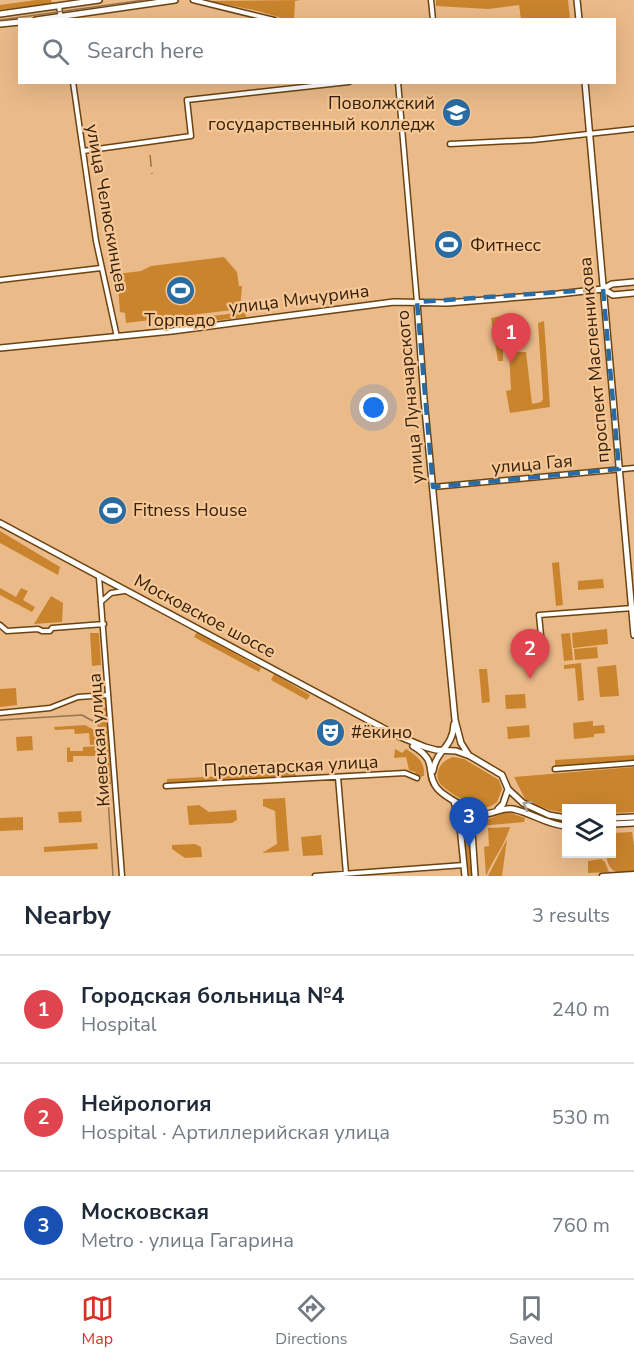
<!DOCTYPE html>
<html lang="en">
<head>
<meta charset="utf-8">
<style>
  :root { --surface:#fff; --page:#f2f2f3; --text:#1f2937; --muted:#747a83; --line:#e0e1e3; --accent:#d93025 }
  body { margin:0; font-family:"Nunito Sans",sans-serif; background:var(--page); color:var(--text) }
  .controls { position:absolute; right:18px; bottom:18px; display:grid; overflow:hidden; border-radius:0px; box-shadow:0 6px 24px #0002 }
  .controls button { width:54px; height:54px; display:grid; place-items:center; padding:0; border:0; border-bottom:2px solid var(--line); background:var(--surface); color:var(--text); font:30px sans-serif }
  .you { position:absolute; left:374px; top:408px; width:21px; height:21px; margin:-15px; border:4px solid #fff; border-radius:50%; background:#1a73e8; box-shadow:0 0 0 9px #1a73e833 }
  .badge { display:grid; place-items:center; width:39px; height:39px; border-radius:50%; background:var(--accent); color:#fff; font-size:20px; font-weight:700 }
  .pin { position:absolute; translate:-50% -50px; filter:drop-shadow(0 2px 3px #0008) }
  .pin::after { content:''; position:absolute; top:32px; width:21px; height:18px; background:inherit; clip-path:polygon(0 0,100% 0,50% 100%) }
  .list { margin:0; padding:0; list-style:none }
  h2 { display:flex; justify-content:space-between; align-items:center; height:78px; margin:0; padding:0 24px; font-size:26px }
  h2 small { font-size:20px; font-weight:400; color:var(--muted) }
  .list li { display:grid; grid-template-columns:39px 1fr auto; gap:18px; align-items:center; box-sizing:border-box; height:108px; padding:0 24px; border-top:2px solid var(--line) }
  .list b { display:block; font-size:22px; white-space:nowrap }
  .list p { margin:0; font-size:20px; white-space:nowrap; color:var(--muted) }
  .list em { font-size:20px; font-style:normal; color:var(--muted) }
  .icon { flex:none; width:33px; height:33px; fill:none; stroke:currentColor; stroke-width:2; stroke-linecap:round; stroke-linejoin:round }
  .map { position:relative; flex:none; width:634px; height:876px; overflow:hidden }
  .search { position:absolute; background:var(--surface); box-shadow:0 6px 24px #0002; left:18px; right:18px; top:18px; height:66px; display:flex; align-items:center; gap:15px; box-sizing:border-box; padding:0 21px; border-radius:0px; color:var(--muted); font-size:22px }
  .sheet { height:402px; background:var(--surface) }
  nav { display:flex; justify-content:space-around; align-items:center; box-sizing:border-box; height:84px; border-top:2px solid var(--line); background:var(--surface); font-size:16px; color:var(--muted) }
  nav a { display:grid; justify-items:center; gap:3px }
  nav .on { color:var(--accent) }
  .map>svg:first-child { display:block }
  .green { fill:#ca842d }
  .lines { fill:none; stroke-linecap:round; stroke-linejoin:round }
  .minor-casing { stroke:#6c4410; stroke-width:7 }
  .major-casing { stroke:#6c4410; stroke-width:8 }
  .minor { stroke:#fff; stroke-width:4 }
  .major { stroke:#fff; stroke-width:5 }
  .tram { stroke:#977550; stroke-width:1.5 }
  .rail { stroke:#977550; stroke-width:1.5; stroke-dasharray:12 6; stroke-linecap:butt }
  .oneway { stroke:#a49c92 }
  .marked { fill:none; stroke:#2a6ba1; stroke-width:4.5; stroke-dasharray:12 8; stroke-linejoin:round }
  .labels { text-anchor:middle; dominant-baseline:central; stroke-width:4.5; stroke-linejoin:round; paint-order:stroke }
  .poi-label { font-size:18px; fill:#34220d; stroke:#f7c795; text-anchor:start }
  .street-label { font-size:18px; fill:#34220d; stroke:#f7c795 }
</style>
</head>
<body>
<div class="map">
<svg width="634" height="876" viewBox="0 0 634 876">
  <rect width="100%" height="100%" fill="#eaba89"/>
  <!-- green -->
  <path class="green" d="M36,0H51L52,3L0,10V5Z
    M300,0L295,1L294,20L285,19L258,11L208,1Z
    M436,0H568L570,19H521L519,5L488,9L436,6Z
    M224,257L237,272L239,286H242L240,309L126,323L125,313L120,312L117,274L141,271L151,266Z
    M245,312L246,317L176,325L175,323H170V321Z
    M505,315L506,327H516L518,341L516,343V352H526L532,404L541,402L543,399L538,323L544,321L550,407L510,413L506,391L511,390L509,351L514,334L503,335V361H498L491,318Z
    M0,531L60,567L58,575L0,543Z
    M559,562L563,605L556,606L552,563Z
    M603,579L604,588L578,590V581Z
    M0,588L16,597L21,588L28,591L23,600L35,607L32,612L0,595Z
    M51,596L63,603L62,622L34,624Z
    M607,629L608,644L573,648L572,633Z
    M197,632L261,668L259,672L194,637Z
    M90,633H99L101,665L92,666Z
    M570,633L573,660L564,661L561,634Z
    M597,647L598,658L575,660L574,649Z
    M581,663L584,700L578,701L575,668L564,669V665Z
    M616,665L619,696L600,697L597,667Z
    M479,669H487L490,702L482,703Z
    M274,674L310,695L307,700L271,680Z
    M16,688L17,705L0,707V689Z
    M525,694L526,708L506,709L505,695Z
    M98,698H104L106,701L111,784H108L104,735L100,725Z
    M593,721V726L604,725L605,733L594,734V737L574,739L573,723Z
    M85,725L98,732L100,744L90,745L89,733L75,734L74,729L55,730L54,727Z
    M529,725L530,737L508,739L507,727Z
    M32,736L33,750L17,751L16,737Z
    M100,746L99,756H73V762H67V748L70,747V751H83V747Z
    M395,749L402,753L406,749C417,756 425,761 424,776L419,777L415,772L409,770L406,757L394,758Z
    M634,755V761L555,766V760Z
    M453,757L464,759L499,780L502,789L497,802C493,805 490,807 484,808C475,808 443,790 439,782C434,771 442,760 453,757Z
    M634,767V812L612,813V808H566V813L550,810L526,801L514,777Z
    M295,772L296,777L167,785V779Z
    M285,798L289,851L262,853L277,844L275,811L263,806V799Z
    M199,805L209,812L236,810L237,820L232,823L189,825L187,806Z
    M462,810L477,818L469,831L473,876H469Z
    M81,811L82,822L59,823L58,812Z
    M503,813H511L525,818L524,822L480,826L483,822Z
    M23,817V830L0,831V818Z
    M510,827C505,845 493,859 486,876L484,847L489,846L488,828Z
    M632,832L634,846V873C618,874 608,873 606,854H612V833Z
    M321,835L323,855L303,856L301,837Z
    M507,839L502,876H488Z
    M97,843L98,849L44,852V847Z
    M195,844L201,847L202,857L185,858L172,849V845Z
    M601,859L605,862L609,872L588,873V861Z"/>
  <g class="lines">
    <defs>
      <path id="minor" d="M193,0L274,20
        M431,0L433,20
        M59,6L61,20
        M73,82L96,241L117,337
        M398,82L417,302
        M450,144L533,140L634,129
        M83,151L191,136L187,100L349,82
        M0,280L101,268
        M433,487L634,468
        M99,577L122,876
        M102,601L111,593L124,591
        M0,625L7,631L38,629L42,631H50L52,628L104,624
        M543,656L539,615L633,608
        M0,713L50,708L78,697L108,695
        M555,769L634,763
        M338,777L346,874
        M166,786L405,773L417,778
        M315,876L464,865
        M602,876L634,874"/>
      <path id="major" d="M577,0L579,20
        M0,14L99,0
        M36,20L175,0
        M0,24L20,22
        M585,82L634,635
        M603,289L613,295L634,293
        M417,302L424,399L455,720L461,743L468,754
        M0,348L172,331L394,302L447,303L558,294L603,289L612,284L634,282
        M0,523L396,735L425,747L436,750L456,751L470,756L502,775L508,789L523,803L549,815L566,818
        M413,746C440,762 424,772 437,788C443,796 476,815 486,814C496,813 503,807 513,809C532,813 547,825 566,826
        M433,771C436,750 453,748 454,724
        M454,801L460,826L465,876
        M498,809L503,804L508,789
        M612,818L634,817
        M612,824L634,823
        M475,876L472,832L475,825L485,814"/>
    </defs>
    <!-- minor casing -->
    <use href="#minor" class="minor-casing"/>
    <!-- major casing -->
    <use href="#major" class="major-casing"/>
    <!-- minor -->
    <use href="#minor" class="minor"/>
    <!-- major -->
    <use href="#major" class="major"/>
    <!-- tram -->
    <path class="tram" d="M0,20L144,0
      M0,720L82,715L98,724L104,736L113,876"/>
    <!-- rail -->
    <path class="rail" d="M150,155L152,174"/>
  </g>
  <!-- one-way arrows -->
  <defs><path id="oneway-chevron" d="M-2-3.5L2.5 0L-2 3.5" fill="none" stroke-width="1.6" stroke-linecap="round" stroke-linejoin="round" transform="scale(1.5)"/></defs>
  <use class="oneway" href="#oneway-chevron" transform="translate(527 805) rotate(-151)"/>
  <!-- marked area -->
  <path class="marked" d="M603,289L619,469L433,487L417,302Z"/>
  <!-- icons -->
  <defs>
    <symbol id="university-disc" viewBox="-11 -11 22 22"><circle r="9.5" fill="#2a6ba1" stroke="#f7c795"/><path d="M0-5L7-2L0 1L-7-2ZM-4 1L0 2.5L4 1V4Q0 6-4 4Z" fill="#fff"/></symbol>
    <symbol id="stadium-disc" viewBox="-11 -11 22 22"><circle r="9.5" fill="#2a6ba1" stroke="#f7c795"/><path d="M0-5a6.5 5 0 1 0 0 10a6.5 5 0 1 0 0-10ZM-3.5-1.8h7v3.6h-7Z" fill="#fff"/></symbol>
    <symbol id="theatre-disc" viewBox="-11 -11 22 22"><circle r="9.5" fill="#2a6ba1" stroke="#f7c795"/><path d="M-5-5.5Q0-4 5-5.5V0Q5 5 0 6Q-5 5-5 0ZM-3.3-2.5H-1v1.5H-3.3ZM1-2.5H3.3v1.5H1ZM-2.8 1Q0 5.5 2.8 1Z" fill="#fff"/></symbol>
  </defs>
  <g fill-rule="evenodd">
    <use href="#university-disc" x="440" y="96" width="33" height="33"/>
    <use href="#stadium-disc" x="432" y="228" width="33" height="33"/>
    <use href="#stadium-disc" x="164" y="274" width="33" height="33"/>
    <use href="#stadium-disc" x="96" y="494" width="33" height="33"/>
    <use href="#theatre-disc" x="314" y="716" width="33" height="33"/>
  </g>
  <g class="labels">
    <!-- poi labels -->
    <g class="poi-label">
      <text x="435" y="103" text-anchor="end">Поволжский<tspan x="435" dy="21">государственный колледж</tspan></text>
      <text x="470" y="245">Фитнесс</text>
      <text x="180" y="320" text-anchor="middle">Торпедо</text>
      <text x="133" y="510">Fitness House</text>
      <text x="351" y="732">#ёкино</text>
    </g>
    <!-- street labels -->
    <g class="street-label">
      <text transform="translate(107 208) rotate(80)">улица Челюскинцев</text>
      <text transform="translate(299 299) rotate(-7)">улица Мичурина</text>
      <text transform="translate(594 360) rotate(-95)">проспект Масленникова</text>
      <text transform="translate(410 397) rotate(-95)">улица Луначарского</text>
      <text transform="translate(532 464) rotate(-5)">улица Гая</text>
      <text transform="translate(205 616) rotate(28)">Московское шоссе</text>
      <text transform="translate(99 740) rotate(-94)">Киевская улица</text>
      <text transform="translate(291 766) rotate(-3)">Пролетарская улица</text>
    </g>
  </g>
</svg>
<div class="controls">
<button><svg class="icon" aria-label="layers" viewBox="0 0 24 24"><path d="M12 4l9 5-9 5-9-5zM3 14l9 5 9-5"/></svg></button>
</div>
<div class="you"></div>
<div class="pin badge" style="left:511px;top:363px;background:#e0444e">1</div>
<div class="pin badge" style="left:530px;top:679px;background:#e0444e">2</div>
<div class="pin badge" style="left:469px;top:847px;background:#1a4fb4">3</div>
<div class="search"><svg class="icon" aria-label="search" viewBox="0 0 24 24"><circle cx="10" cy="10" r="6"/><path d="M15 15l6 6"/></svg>Search here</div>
</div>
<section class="sheet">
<h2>Nearby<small>3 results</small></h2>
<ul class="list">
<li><span class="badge" style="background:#e0444e">1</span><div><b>Городская больница №4</b><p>Hospital</p></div><em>240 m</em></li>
<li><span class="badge" style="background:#e0444e">2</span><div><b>Нейрология</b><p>Hospital · Артиллерийская улица</p></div><em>530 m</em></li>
<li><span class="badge" style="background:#1a4fb4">3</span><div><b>Московская</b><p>Metro · улица Гагарина</p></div><em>760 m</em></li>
</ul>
</section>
<nav>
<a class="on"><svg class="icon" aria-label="map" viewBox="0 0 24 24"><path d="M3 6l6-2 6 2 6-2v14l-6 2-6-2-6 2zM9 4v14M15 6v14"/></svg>Map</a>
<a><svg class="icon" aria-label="directions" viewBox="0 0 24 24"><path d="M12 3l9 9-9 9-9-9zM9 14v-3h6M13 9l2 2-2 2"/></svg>Directions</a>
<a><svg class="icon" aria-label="saved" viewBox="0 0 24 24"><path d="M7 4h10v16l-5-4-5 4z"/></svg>Saved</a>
</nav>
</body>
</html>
